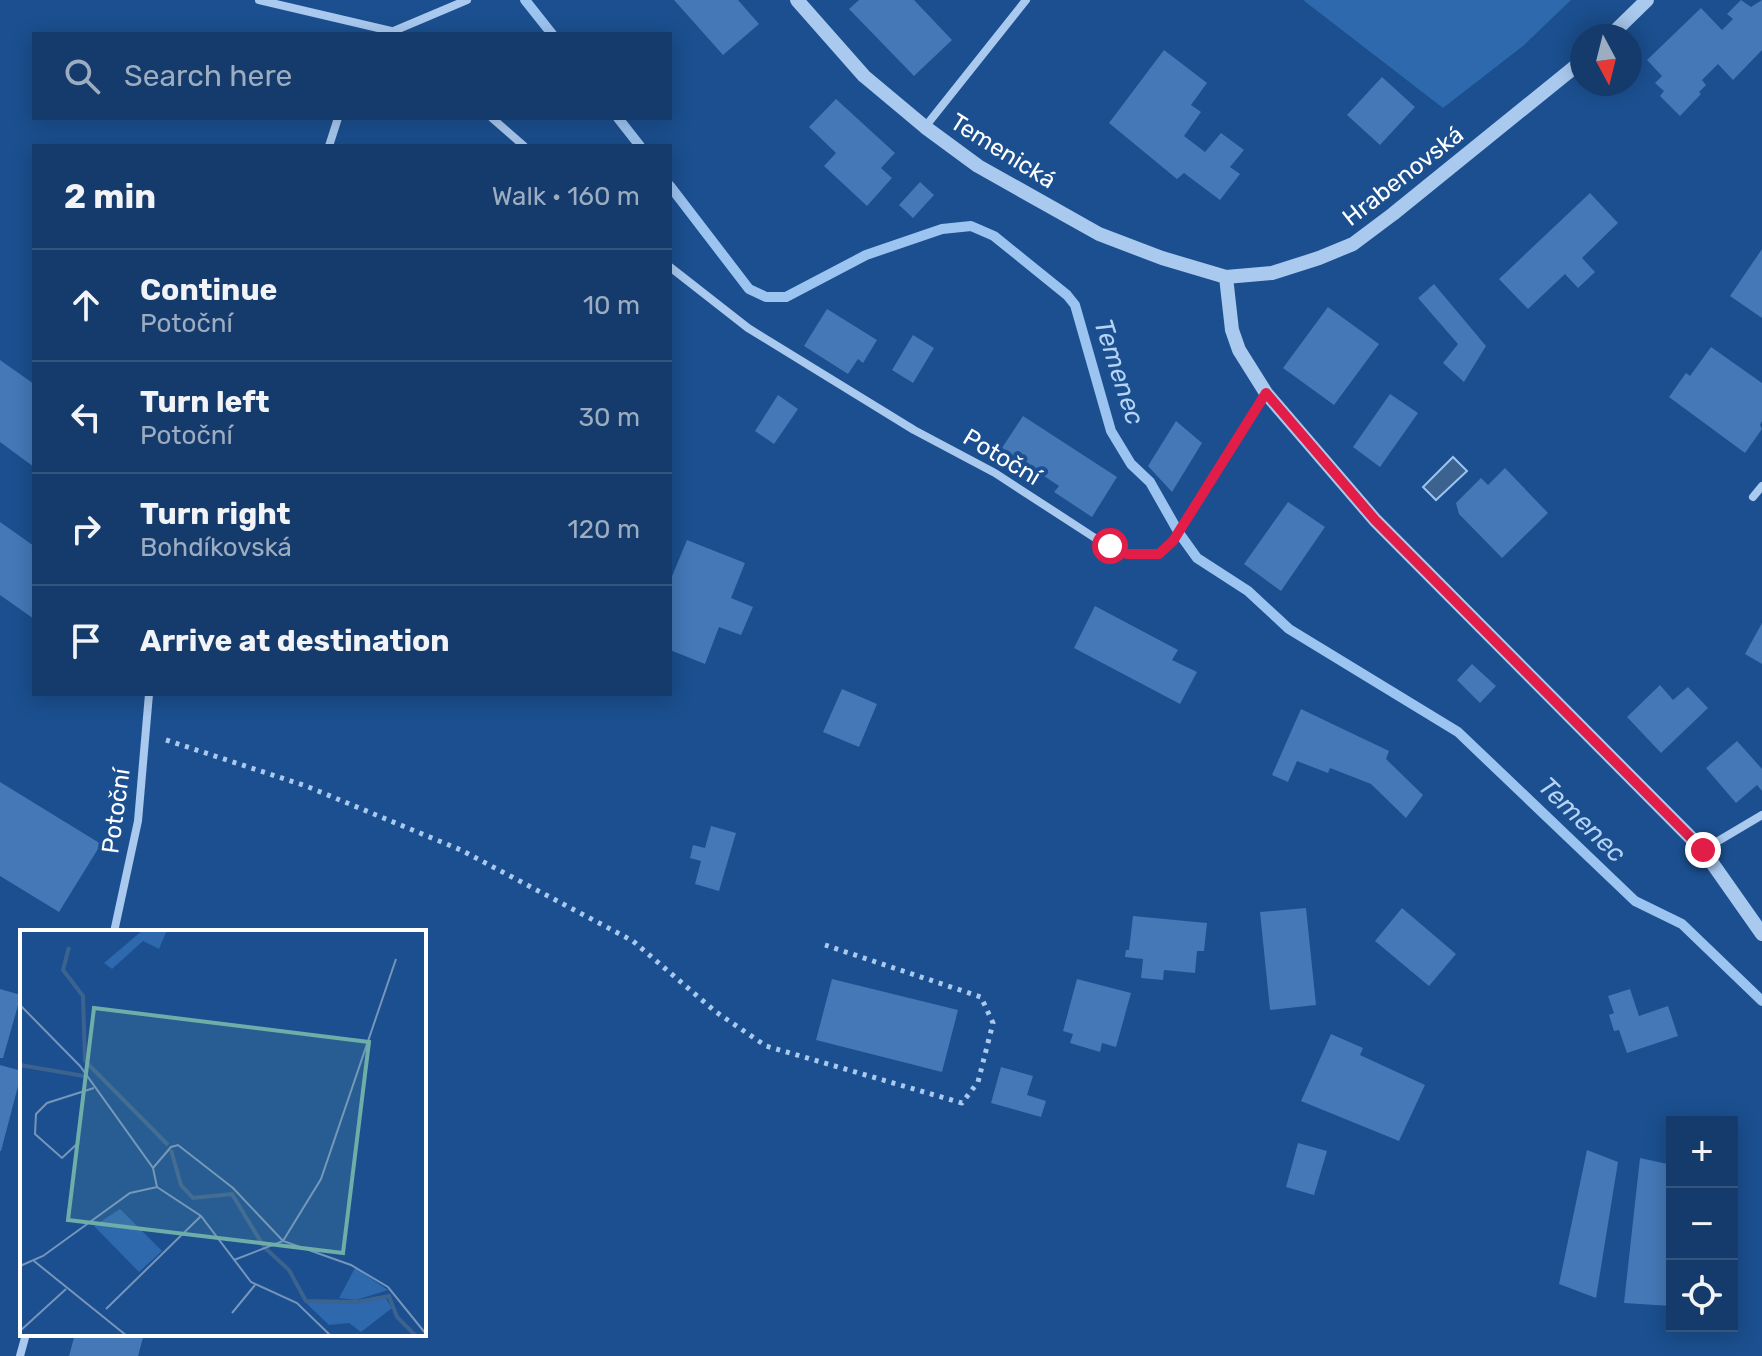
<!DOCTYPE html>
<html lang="en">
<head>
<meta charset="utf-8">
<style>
  :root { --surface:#143b6b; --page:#1d4271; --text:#f1f3f6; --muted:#9dadc1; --line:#33557e }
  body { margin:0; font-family:Rubik,sans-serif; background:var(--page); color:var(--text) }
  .controls { position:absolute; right:24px; bottom:24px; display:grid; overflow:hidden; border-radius:0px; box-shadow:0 4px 20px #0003 }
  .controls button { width:72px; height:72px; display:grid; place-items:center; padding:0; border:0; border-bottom:2px solid var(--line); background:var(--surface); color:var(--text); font:40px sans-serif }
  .compass { position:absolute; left:1570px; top:24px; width:72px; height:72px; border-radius:50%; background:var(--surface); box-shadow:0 4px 20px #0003; rotate:173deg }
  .stop { position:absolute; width:24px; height:24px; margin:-18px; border:6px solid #e11d48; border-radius:50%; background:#fff }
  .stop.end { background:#e11d48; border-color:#fff; box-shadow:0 2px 8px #0008 }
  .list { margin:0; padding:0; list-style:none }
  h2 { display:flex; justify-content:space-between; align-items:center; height:104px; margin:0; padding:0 32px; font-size:34px }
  h2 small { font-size:26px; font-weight:400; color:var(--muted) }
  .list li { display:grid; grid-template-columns:52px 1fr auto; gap:24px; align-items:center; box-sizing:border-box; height:112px; padding:0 32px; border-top:2px solid var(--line) }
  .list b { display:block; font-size:30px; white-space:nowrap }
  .list p { margin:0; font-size:26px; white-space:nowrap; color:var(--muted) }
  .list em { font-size:26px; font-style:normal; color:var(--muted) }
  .icon { flex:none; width:44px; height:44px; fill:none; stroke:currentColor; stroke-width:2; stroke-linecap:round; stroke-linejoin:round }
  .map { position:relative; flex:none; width:1762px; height:1356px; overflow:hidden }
  .search { position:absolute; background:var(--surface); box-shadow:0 4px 20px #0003; left:32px; top:32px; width:640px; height:88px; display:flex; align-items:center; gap:20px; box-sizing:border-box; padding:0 28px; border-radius:0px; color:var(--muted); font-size:30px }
  .panel { position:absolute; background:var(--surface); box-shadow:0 4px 20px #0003; left:32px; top:144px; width:640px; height:552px; border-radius:0px }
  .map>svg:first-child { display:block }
  .green { fill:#2e69ad }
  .water { fill:#3c6290; stroke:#9cc4f0; stroke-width:2 }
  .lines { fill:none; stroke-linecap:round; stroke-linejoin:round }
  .stream { stroke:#9cc4f0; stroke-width:10 }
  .building { fill:#4478b7 }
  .path { stroke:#a9c9ee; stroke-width:5; stroke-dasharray:4 6; stroke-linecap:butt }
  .minor { stroke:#a9c9ee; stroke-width:8 }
  .tertiary { stroke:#a9c9ee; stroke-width:14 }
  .route { stroke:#e11d48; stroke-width:10 }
  .labels { text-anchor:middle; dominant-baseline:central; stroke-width:8; stroke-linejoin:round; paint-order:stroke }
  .street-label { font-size:24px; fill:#fff; stroke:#1b4f8f }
  .water-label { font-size:26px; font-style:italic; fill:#b5d3f5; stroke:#1b4f8f }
  .inset-river { fill:none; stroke:#3c6290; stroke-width:4 }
  .inset-road { fill:none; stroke:#7695bc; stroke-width:2 }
  .view { fill:#6fada8; fill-opacity:0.15; stroke:#6fada8; stroke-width:4 }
  .inset-edge { fill:none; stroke:#fff; stroke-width:4 }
</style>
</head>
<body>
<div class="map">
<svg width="1762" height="1356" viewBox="0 0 1762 1356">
  <rect width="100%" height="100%" fill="#1b4f8f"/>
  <!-- green -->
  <path class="green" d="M1303,0H1571L1523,46L1443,108Z"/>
  <!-- water -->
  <path class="water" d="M1453,457L1467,471L1436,500L1423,487Z"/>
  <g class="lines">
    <!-- stream -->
    <path class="stream" d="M525,0L552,34
      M618,118L640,146
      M670,186L749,289L766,297H786L866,255L942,229L971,226L994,236L1067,295L1075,305L1111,431L1131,464L1150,482L1179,533L1197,558L1248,591L1289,629L1458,732L1635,901L1682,924L1762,1001"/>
  </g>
  <!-- building -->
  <path class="building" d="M674,0H738L759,24L723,55Z
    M859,0H914L952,40L914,76L849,9Z
    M1741,0L1751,7L1762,0V50L1733,80L1718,64L1702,80L1706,85L1699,92L1701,94L1680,116L1660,96L1664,91L1655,83L1662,76L1647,60L1701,8L1722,30L1733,19L1727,14Z
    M1164,50L1207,83L1191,105L1201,112L1184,136L1205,152L1221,133L1244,150L1230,167L1240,174L1220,200L1184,173L1177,179L1109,123Z
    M1382,77L1415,107L1380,145L1347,115Z
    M836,99L895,153L881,168L892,178L867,206L824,166L836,153L809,127Z
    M920,182L934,195L913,218L899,205Z
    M1590,193L1618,223L1582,258L1595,272L1578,288L1565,274L1528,309L1499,279Z
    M1762,249V318L1730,296Z
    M1434,284L1486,346L1464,382L1443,363L1458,344L1418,298Z
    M1328,307L1379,344L1334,405L1283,368Z
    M827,309L877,340L863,363L858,359L848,374L804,346Z
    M913,335L934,348L913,383L892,370Z
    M1711,347L1762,383V421L1760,425L1762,429L1745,453L1669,397L1686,373L1690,376Z
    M0,360L34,384V467L0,442Z
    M1390,394L1418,413L1380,467L1353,447Z
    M778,395L798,409L774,444L755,431Z
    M1023,416L1117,477L1092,517L1054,492L1059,486L1002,448Z
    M1176,421L1202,443L1172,492L1148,466Z
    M1505,468L1548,513L1502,558L1459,514L1456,503L1481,478L1488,485Z
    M1288,502L1325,527L1281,591L1244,564Z
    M0,522L34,546V619L0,595Z
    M687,540L745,563L731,598L753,607L741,635L719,627L705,664L670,650V581Z
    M1095,606L1178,650L1172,660L1197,672L1180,704L1074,648Z
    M1762,623V664L1745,654Z
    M1472,664L1496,686L1480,703L1457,680Z
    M1660,685L1673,700L1688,687L1708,708L1661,753L1627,717Z
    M842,689L877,704L859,747L823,732Z
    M1301,709L1389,751L1386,759L1423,795L1406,818L1371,784L1330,768L1328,773L1297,761L1288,782L1272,775Z
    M1737,741L1762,769V791L1757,785L1736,803L1706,768Z
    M0,782L101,844L59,912L0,876Z
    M711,826L736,833L719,891L695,884L701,861L690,858L693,845L705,848Z
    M1306,908L1316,1005L1270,1010L1260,912Z
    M1402,908L1456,954L1429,986L1375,941Z
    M1133,916L1207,923L1204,951H1197L1195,973L1164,970L1163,980L1141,978L1143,959L1125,957L1126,950H1129Z
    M832,979L958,1010L942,1072L816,1040Z
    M1077,979L1131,993L1116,1047L1102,1043L1100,1052L1070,1043L1073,1034L1063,1031Z
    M0,989L21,995L3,1058H0Z
    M1630,989L1639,1016L1668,1006L1678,1036L1627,1053L1619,1030L1614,1031L1609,1015L1614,1013L1608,996Z
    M1331,1034L1363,1048L1360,1055L1425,1085L1399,1141L1301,1101Z
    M0,1065L22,1071L1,1151H0Z
    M1001,1067L1033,1076L1027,1095L1046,1101L1041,1117L991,1103Z
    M1298,1143L1327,1151L1314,1195L1286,1187Z
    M1587,1150L1618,1162L1596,1298L1559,1284Z
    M1640,1158L1672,1165L1671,1306L1624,1303Z
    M75,1334H144L138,1356H69Z"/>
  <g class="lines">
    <!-- path -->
    <path class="path" d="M166,740L306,786L461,850L633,941L716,1012L766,1046L962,1103L978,1082L993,1023L981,997L825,945"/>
    <!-- minor -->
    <path class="minor" d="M259,0L391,31L395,34
      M389,33L467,0
      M492,118L524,146
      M925,127L1026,0
      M329,146L338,118
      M670,267L748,328L914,430L995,473L1095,538L1127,554H1159L1173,541L1266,393
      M1753,497L1762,486
      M1703,850L1762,815
      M114,932L138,821L149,694
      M20,1356L26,1334"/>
    <!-- tertiary -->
    <path class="tertiary" d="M797,0L864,76L925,127L978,166L1099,234L1162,258L1226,277L1272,273L1319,258L1353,244L1393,214L1582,61
      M1610,36L1647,0
      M1226,277L1232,330L1239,350L1266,393L1375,520L1703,850L1762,934"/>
  </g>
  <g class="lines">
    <!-- route -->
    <path class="route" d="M1110,546L1127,554H1159L1173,541L1266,393L1375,520L1703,850"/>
  </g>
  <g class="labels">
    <!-- street labels -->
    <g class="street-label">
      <text transform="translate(1003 151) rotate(32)">Temenická</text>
      <text transform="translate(1403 176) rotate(-38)">Hrabenovská</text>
      <text transform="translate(1002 457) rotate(31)">Potoční</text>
      <text transform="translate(116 811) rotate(-82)">Potoční</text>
    </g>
    <!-- water labels -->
    <g class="water-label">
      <text transform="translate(1119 372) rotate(72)">Temenec</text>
      <text transform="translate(1582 820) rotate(44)">Temenec</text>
    </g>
  </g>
  <!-- overview -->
  <g transform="translate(20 930)">
    <rect width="406" height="406" fill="#1b4f8f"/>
    <path d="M123,0H147L139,19L123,11L92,39L84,33ZM100,279L142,321L119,342L74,296ZM335,338L368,360L336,370L319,368ZM365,367L372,378L341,402L329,393L309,395L286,373H338Z" fill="#2e69ad"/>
    <path class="inset-river" d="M49,17L43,40L63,66L65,131L148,215M0,135L64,146M151,220L161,255L173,268L212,264L244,317L269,340L286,371L337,372L369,366L377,387L396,406"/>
    <path class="inset-road" d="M0,75L60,136L133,238L137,257M59,212L42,228L15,204L16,184L27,173L74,158M133,238L151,217L158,215L213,258L263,311L331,335L368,357L406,404M214,330L263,311L301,249L376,29M14,331L107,406M0,336L23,326L110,263L137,257L181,286L231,352L277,373L311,406M86,379L181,286M212,383L235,355M0,401L46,359"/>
    <path class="view" d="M74,78L349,112L323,323L48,290Z"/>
    <rect width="406" height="406" class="inset-edge"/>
  </g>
</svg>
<div class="controls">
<button>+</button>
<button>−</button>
<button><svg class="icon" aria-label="locate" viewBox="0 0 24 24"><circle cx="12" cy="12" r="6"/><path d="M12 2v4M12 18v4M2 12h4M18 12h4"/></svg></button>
</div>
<svg class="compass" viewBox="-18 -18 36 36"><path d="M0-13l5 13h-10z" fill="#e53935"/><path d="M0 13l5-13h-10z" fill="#9dadc1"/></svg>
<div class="stop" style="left:1110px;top:546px"></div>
<div class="stop end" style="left:1703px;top:850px"></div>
<div class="search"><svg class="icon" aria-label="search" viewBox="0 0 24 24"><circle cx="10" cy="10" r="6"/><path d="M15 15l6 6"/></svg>Search here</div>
<section class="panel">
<h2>2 min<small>Walk · 160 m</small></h2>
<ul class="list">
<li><svg class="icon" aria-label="ahead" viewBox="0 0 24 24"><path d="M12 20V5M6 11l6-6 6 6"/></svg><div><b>Continue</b><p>Potoční</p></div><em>10 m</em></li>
<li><svg class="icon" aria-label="left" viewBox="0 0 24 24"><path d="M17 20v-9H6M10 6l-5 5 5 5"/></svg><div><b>Turn left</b><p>Potoční</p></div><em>30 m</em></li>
<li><svg class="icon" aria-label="right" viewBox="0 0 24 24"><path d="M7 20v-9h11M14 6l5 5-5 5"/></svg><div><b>Turn right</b><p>Bohdíkovská</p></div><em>120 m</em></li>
<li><svg class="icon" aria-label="arrive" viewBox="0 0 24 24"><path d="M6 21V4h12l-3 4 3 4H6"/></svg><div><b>Arrive at destination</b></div></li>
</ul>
</section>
</div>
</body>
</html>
